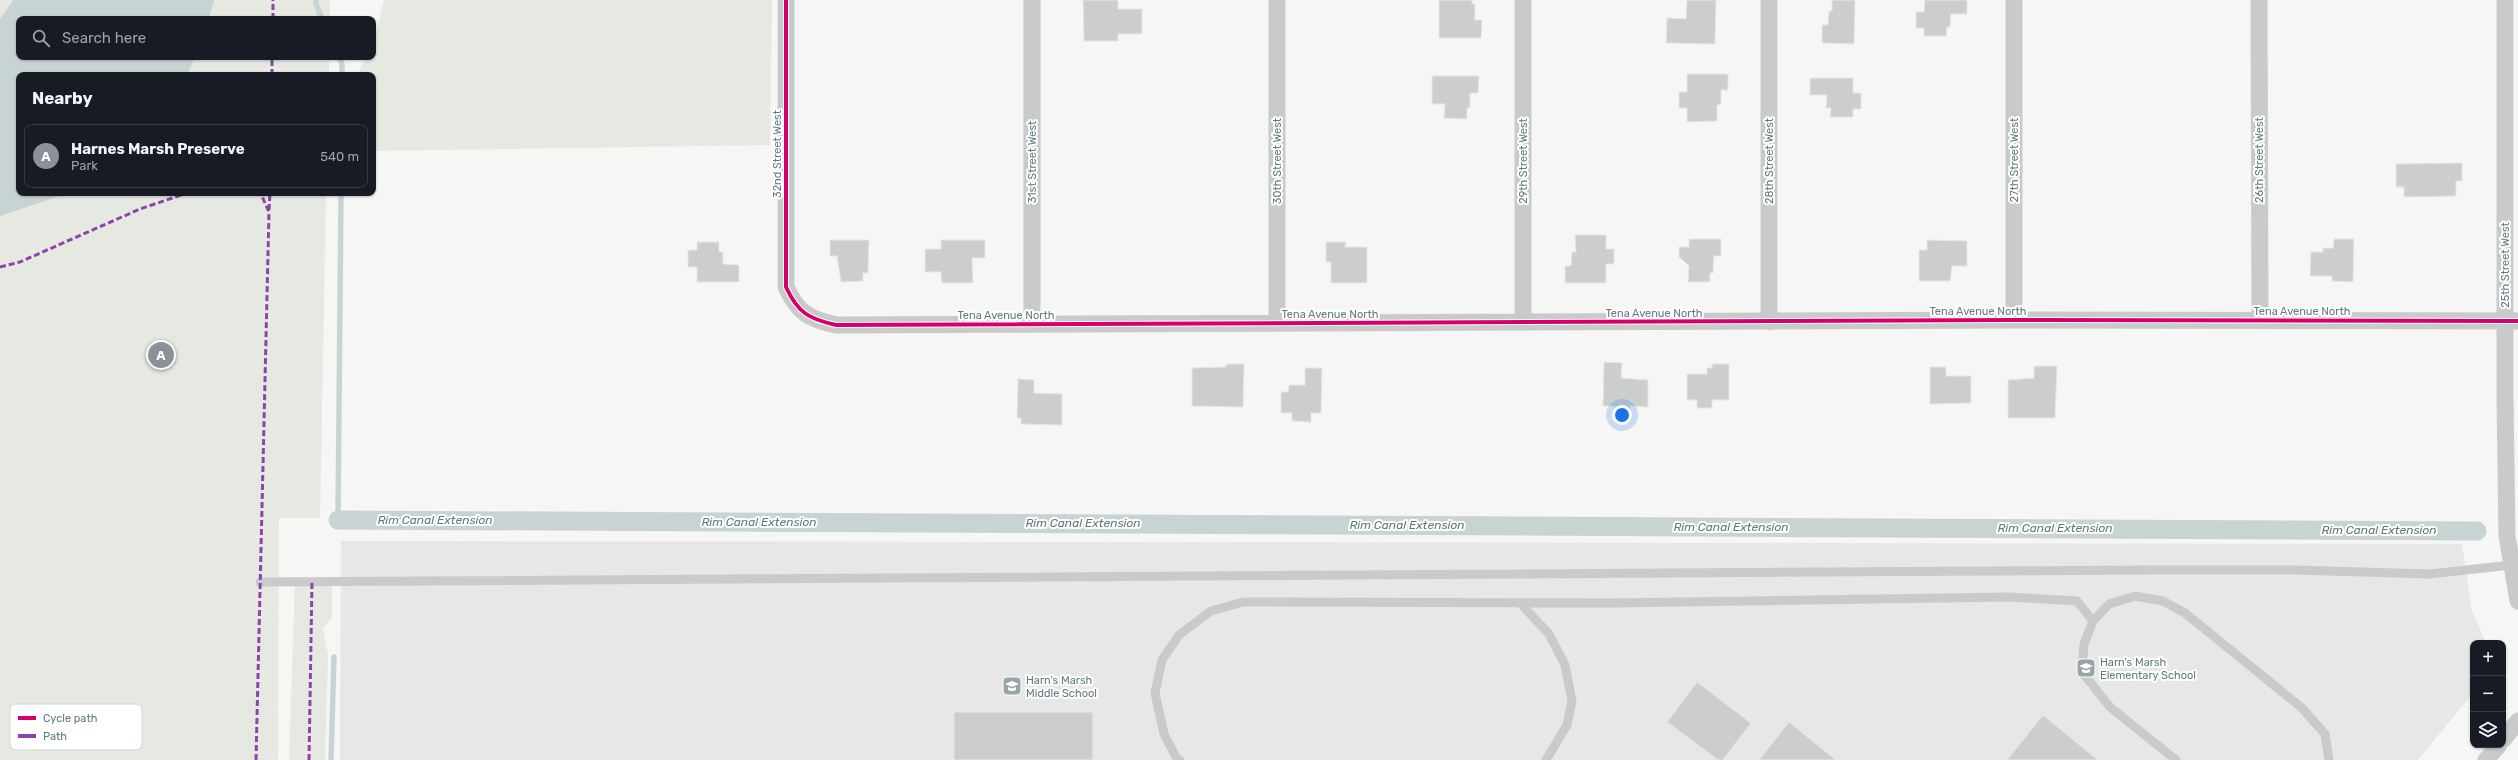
<!DOCTYPE html>
<html lang="en">
<head>
<meta charset="utf-8">
<style>
  :root { --surface:#171b24; --page:#20242c; --text:#f1f3f6; --muted:#9ea1a6; --line:#363941; --accent:#8c9099 }
  body { margin:0; font-family:Rubik,sans-serif; background:var(--page); color:var(--text) }
  .controls { position:absolute; right:12px; bottom:12px; display:grid; overflow:hidden; border-radius:8px; box-shadow:0 1px 3px #0004 }
  .controls button { width:36px; height:36px; display:grid; place-items:center; padding:0; border:0; border-bottom:1px solid var(--line); background:var(--surface); color:var(--text); font:20px sans-serif }
  .you { position:absolute; left:1622px; top:415px; width:14px; height:14px; margin:-10px; border:3px solid #fff; border-radius:50%; background:#1a73e8; box-shadow:0 0 0 6px #1a73e833 }
  .badge { display:grid; place-items:center; width:26px; height:26px; border-radius:50%; background:var(--accent); color:#fff; font-size:13px; font-weight:700 }
  .pin { position:absolute; translate:-50% -50%; border:2px solid #fff; box-shadow:0 1px 4px #0006 }
  .list { margin:0; padding:0; list-style:none }
  h2 { display:flex; justify-content:space-between; align-items:center; height:52px; margin:0; padding:0 16px; font-size:17px }
  h2 small { font-size:13px; font-weight:400; color:var(--muted) }
  .list li { display:grid; grid-template-columns:26px 1fr auto; gap:12px; align-items:center; box-sizing:border-box; height:64px; margin:0 8px 8px; padding:0 8px; border:1px solid var(--line); border-radius:8px }
  .list b { display:block; font-size:15px; white-space:nowrap }
  .list p { margin:0; font-size:13px; white-space:nowrap; color:var(--muted) }
  .list em { font-size:13px; font-style:normal; color:var(--muted) }
  .icon { flex:none; width:22px; height:22px; fill:none; stroke:currentColor; stroke-width:2; stroke-linecap:round; stroke-linejoin:round }
  .map { position:relative; flex:none; width:2518px; height:760px; overflow:hidden }
  .search { position:absolute; background:var(--surface); box-shadow:0 1px 3px #0004; left:16px; top:16px; width:360px; height:44px; display:flex; align-items:center; gap:10px; box-sizing:border-box; padding:0 14px; border-radius:8px; color:var(--muted); font-size:15px }
  .panel { position:absolute; background:var(--surface); box-shadow:0 1px 3px #0004; left:16px; top:72px; width:360px; height:124px; border-radius:8px }
  .map>svg:first-child { display:block }
  .built { fill:#e6e7e6 }
  .green { fill:#e6e8e2 }
  .water { fill:#c8d4d4 }
  .lines { fill:none; stroke-linecap:round; stroke-linejoin:round }
  .stream { stroke:#c8d4d4; stroke-width:5.5 }
  .canal { stroke:#c8d4d4; stroke-width:19 }
  .building { fill:#cccece; stroke:#e6e6e5 }
  .service { stroke:#c9cbcb; stroke-width:9 }
  .minor { stroke:#c9cbcb; stroke-width:17 }
  .quiet { stroke:#8e44ad; stroke-width:3; stroke-dasharray:6 3; stroke-linecap:butt }
  .cycleway-casing { stroke:#fff; stroke-width:6 }
  .cycleway { stroke:#d6006c; stroke-width:4 }
  .labels { text-anchor:middle; dominant-baseline:central; stroke-width:4; stroke-linejoin:round; paint-order:stroke }
  .street-label { font-size:11px; fill:#627a80; stroke:#fff }
  .poi-label { font-size:11px; fill:#627a80; stroke:#fff; text-anchor:start }
  .water-label { font-size:12px; font-style:italic; fill:#5d797b; stroke:#fff }
  .key { fill:#fff; stroke:#d0d7d9; stroke-width:1 }
  .key-label { font-size:11px; fill:#627a80 }
</style>
</head>
<body>
<div class="map">
<svg width="2518" height="760" viewBox="0 0 2518 760">
  <rect width="100%" height="100%" fill="#f6f6f5"/>
  <!-- built -->
  <path class="built" d="M341,541L2462,544L2472,611L2486,643H2473V693L2418,760H340Z"/>
  <!-- green -->
  <path class="green" d="M0,0H330V19H19V57H329V75H19V193H326L320,518H279L278,760H0Z
    M384,0H772L770,145L373,151V75L358,73L366,57H373V45Z
    M295,581H332V618L323,628L328,655L325,760H289Z"/>
  <!-- water -->
  <path class="water" d="M13,0H214L209,19H19V57H195L187,75H19V193H68L0,216V19Z"/>
  <g class="lines">
    <!-- stream -->
    <path class="stream" d="M316,0V4L322,19
      M339,57L342,64V75
      M338,520L341,193
      M331,760L334,657"/>
    <!-- canal -->
    <path class="canal" d="M338,520L2477,531"/>
  </g>
  <!-- building -->
  <path class="building" d="M1083,0H1118V9H1142V34H1118V41H1084Z
    M1439,0H1472V4L1475,3V20H1482L1481,38H1439Z
    M1687,0H1716L1715,44L1666,43L1667,18L1686,19Z
    M1832,0H1855L1854,44L1822,43V25H1828L1829,11H1832Z
    M1925,0H1967V14H1951L1950,27H1947L1946,36H1924V28H1916V12H1924Z
    M1687,74H1728V90H1721V104L1717,105V121L1687,122V108H1679V92H1687Z
    M1432,76H1479L1478,93H1470V108H1467V119L1444,118L1445,104H1432Z
    M1810,78H1853V93H1861V109H1853V117H1830L1831,108H1826L1827,95H1810Z
    M2462,163V181H2456V196L2404,197V187H2396V164Z
    M1575,235H1606V249H1614V264H1606V283H1565V266H1571L1572,252H1576Z
    M1689,239H1721V256H1714L1713,273H1710V282H1688L1689,266L1679,257V247H1689Z
    M2334,239H2354L2353,282L2332,281V276H2310L2311,252H2323V248H2333Z
    M830,240H869L868,273H863V281L841,282L837,256H830Z
    M941,240H985V258H972L973,283H942L941,272H925V249H941Z
    M1927,240L1967,241V266H1952L1950,281H1919V250H1927Z
    M697,242H719V252H723V264L739,265V282H697V267H688V250H697Z
    M1326,242H1346L1345,247H1367V283H1331V262H1326Z
    M1604,362L1622,363L1621,378L1648,380V407L1630,406V413L1615,412V406H1603Z
    M1226,364H1244L1243,407L1192,406V368L1226,367Z
    M1712,364H1729V400H1712V408H1697V400H1687V374H1707V368H1712Z
    M2034,366H2057L2055,418H2008V380L2034,378Z
    M1930,367H1946V376H1971V403L1930,404Z
    M1305,368H1322L1321,413H1311V422L1292,421V413H1281V392H1288L1289,385H1305Z
    M1018,379L1034,380V393L1062,394V425L1021,424V418H1017Z
    M1697,682L1751,723L1723,760H1718L1667,722Z
    M954,712H1093V760H954Z
    M2043,715L2098,760H2007Z
    M1789,722L1836,760H1759Z"/>
  <g class="lines">
    <!-- service -->
    <path class="service" d="M260,582L2149,570H2295L2430,574L2511,565
      M1520,603L1549,634L1565,665L1572,701L1567,725L1546,760
      M1180,760L1176,757L1164,734L1155,693L1162,660L1179,635L1211,611L1243,602L1614,603L2010,597L2077,601L2093,621
      M2176,760L2110,707L2082,672L2084,644L2093,621L2109,604L2135,596L2163,601L2185,613L2302,708L2325,734L2329,760"/>
    <!-- minor -->
    <path class="minor" d="M786,0V287C798,313 809,319 836,325L2014,320L2518,321
      M1032,0V324
      M1277,0V323
      M1523,0V322
      M1769,0V322
      M2014,0V320
      M2259,0L2260,320
      M2505,0V397L2507,536L2518,601
      M2503,740L2518,721
      M2486,760L2499,745"/>
    <!-- quiet -->
    <path class="quiet" d="M273,19V0
      M272,75V57
      M269,210L270,193
      M0,267L20,262L140,209L187,193
      M256,760L269,212L261,194L256,193
      M309,760L312,582"/>
    <defs>
      <path id="cycleway" d="M786,0V287C798,313 809,319 836,325L2014,320L2518,321"/>
    </defs>
    <!-- cycleway casing -->
    <use href="#cycleway" class="cycleway-casing"/>
    <!-- cycleway -->
    <use href="#cycleway" class="cycleway"/>
  </g>
  <!-- icons -->
  <defs>
    <symbol id="school-square" viewBox="-11 -11 22 22"><rect x="-9" y="-9" width="18" height="18" rx="4" fill="#96a5a9" stroke="#fff"/><path d="M0-5L7-2L0 1L-7-2ZM-4 1L0 2.5L4 1V4Q0 6-4 4Z" fill="#fff"/></symbol>
  </defs>
  <g fill-rule="evenodd">
    <use href="#school-square" x="2075" y="657" width="22" height="22"/>
    <use href="#school-square" x="1001" y="675" width="22" height="22"/>
  </g>
  <g class="labels">
    <!-- street labels -->
    <g class="street-label">
      <text transform="translate(777 154) rotate(-90)">32nd Street West</text>
      <text transform="translate(2014 160) rotate(-90)">27th Street West</text>
      <text transform="translate(2259 160) rotate(-90)">26th Street West</text>
      <text transform="translate(1277 161) rotate(-90)">30th Street West</text>
      <text transform="translate(1523 161) rotate(-90)">29th Street West</text>
      <text transform="translate(1769 161) rotate(-90)">28th Street West</text>
      <text transform="translate(1032 162) rotate(-90)">31st Street West</text>
      <text transform="translate(2505 265) rotate(-90)">25th Street West</text>
      <text x="1978" y="311">Tena Avenue North</text>
      <text x="2302" y="311">Tena Avenue North</text>
      <text x="1654" y="313">Tena Avenue North</text>
      <text x="1330" y="314">Tena Avenue North</text>
      <text x="1006" y="315">Tena Avenue North</text>
    </g>
    <!-- poi labels -->
    <g class="poi-label">
      <text x="2100" y="662">Harn's Marsh<tspan x="2100" dy="13">Elementary School</tspan></text>
      <text x="1026" y="680">Harn's Marsh<tspan x="1026" dy="13">Middle School</tspan></text>
    </g>
    <!-- water labels -->
    <g class="water-label">
      <text x="435" y="520">Rim Canal Extension</text>
      <text x="759" y="522">Rim Canal Extension</text>
      <text x="1083" y="523">Rim Canal Extension</text>
      <text x="1407" y="525">Rim Canal Extension</text>
      <text x="1731" y="527">Rim Canal Extension</text>
      <text x="2055" y="528">Rim Canal Extension</text>
      <text x="2379" y="530">Rim Canal Extension</text>
    </g>
  </g>
  <!-- legend -->
  <rect x="10" y="704" width="132" height="46" rx="6" class="key"/>
  <rect x="18" y="716" width="18" height="4" fill="#d6006c"/>
  <rect x="18" y="734" width="18" height="4" fill="#8e44ad"/>
  <g class="key-label">
    <text x="43" y="722">Cycle path</text>
    <text x="43" y="740">Path</text>
  </g>
</svg>
<div class="controls">
<button>+</button>
<button>−</button>
<button><svg class="icon" aria-label="layers" viewBox="0 0 24 24"><path d="M12 4l9 5-9 5-9-5zM3 14l9 5 9-5"/></svg></button>
</div>
<div class="you"></div>
<div class="pin badge" style="left:161px;top:355px">A</div>
<div class="search"><svg class="icon" aria-label="search" viewBox="0 0 24 24"><circle cx="10" cy="10" r="6"/><path d="M15 15l6 6"/></svg>Search here</div>
<section class="panel">
<h2>Nearby<small></small></h2>
<ul class="list">
<li><span class="badge">A</span><div><b>Harnes Marsh Preserve</b><p>Park</p></div><em>540 m</em></li>
</ul>
</section>
</div>
</body>
</html>
